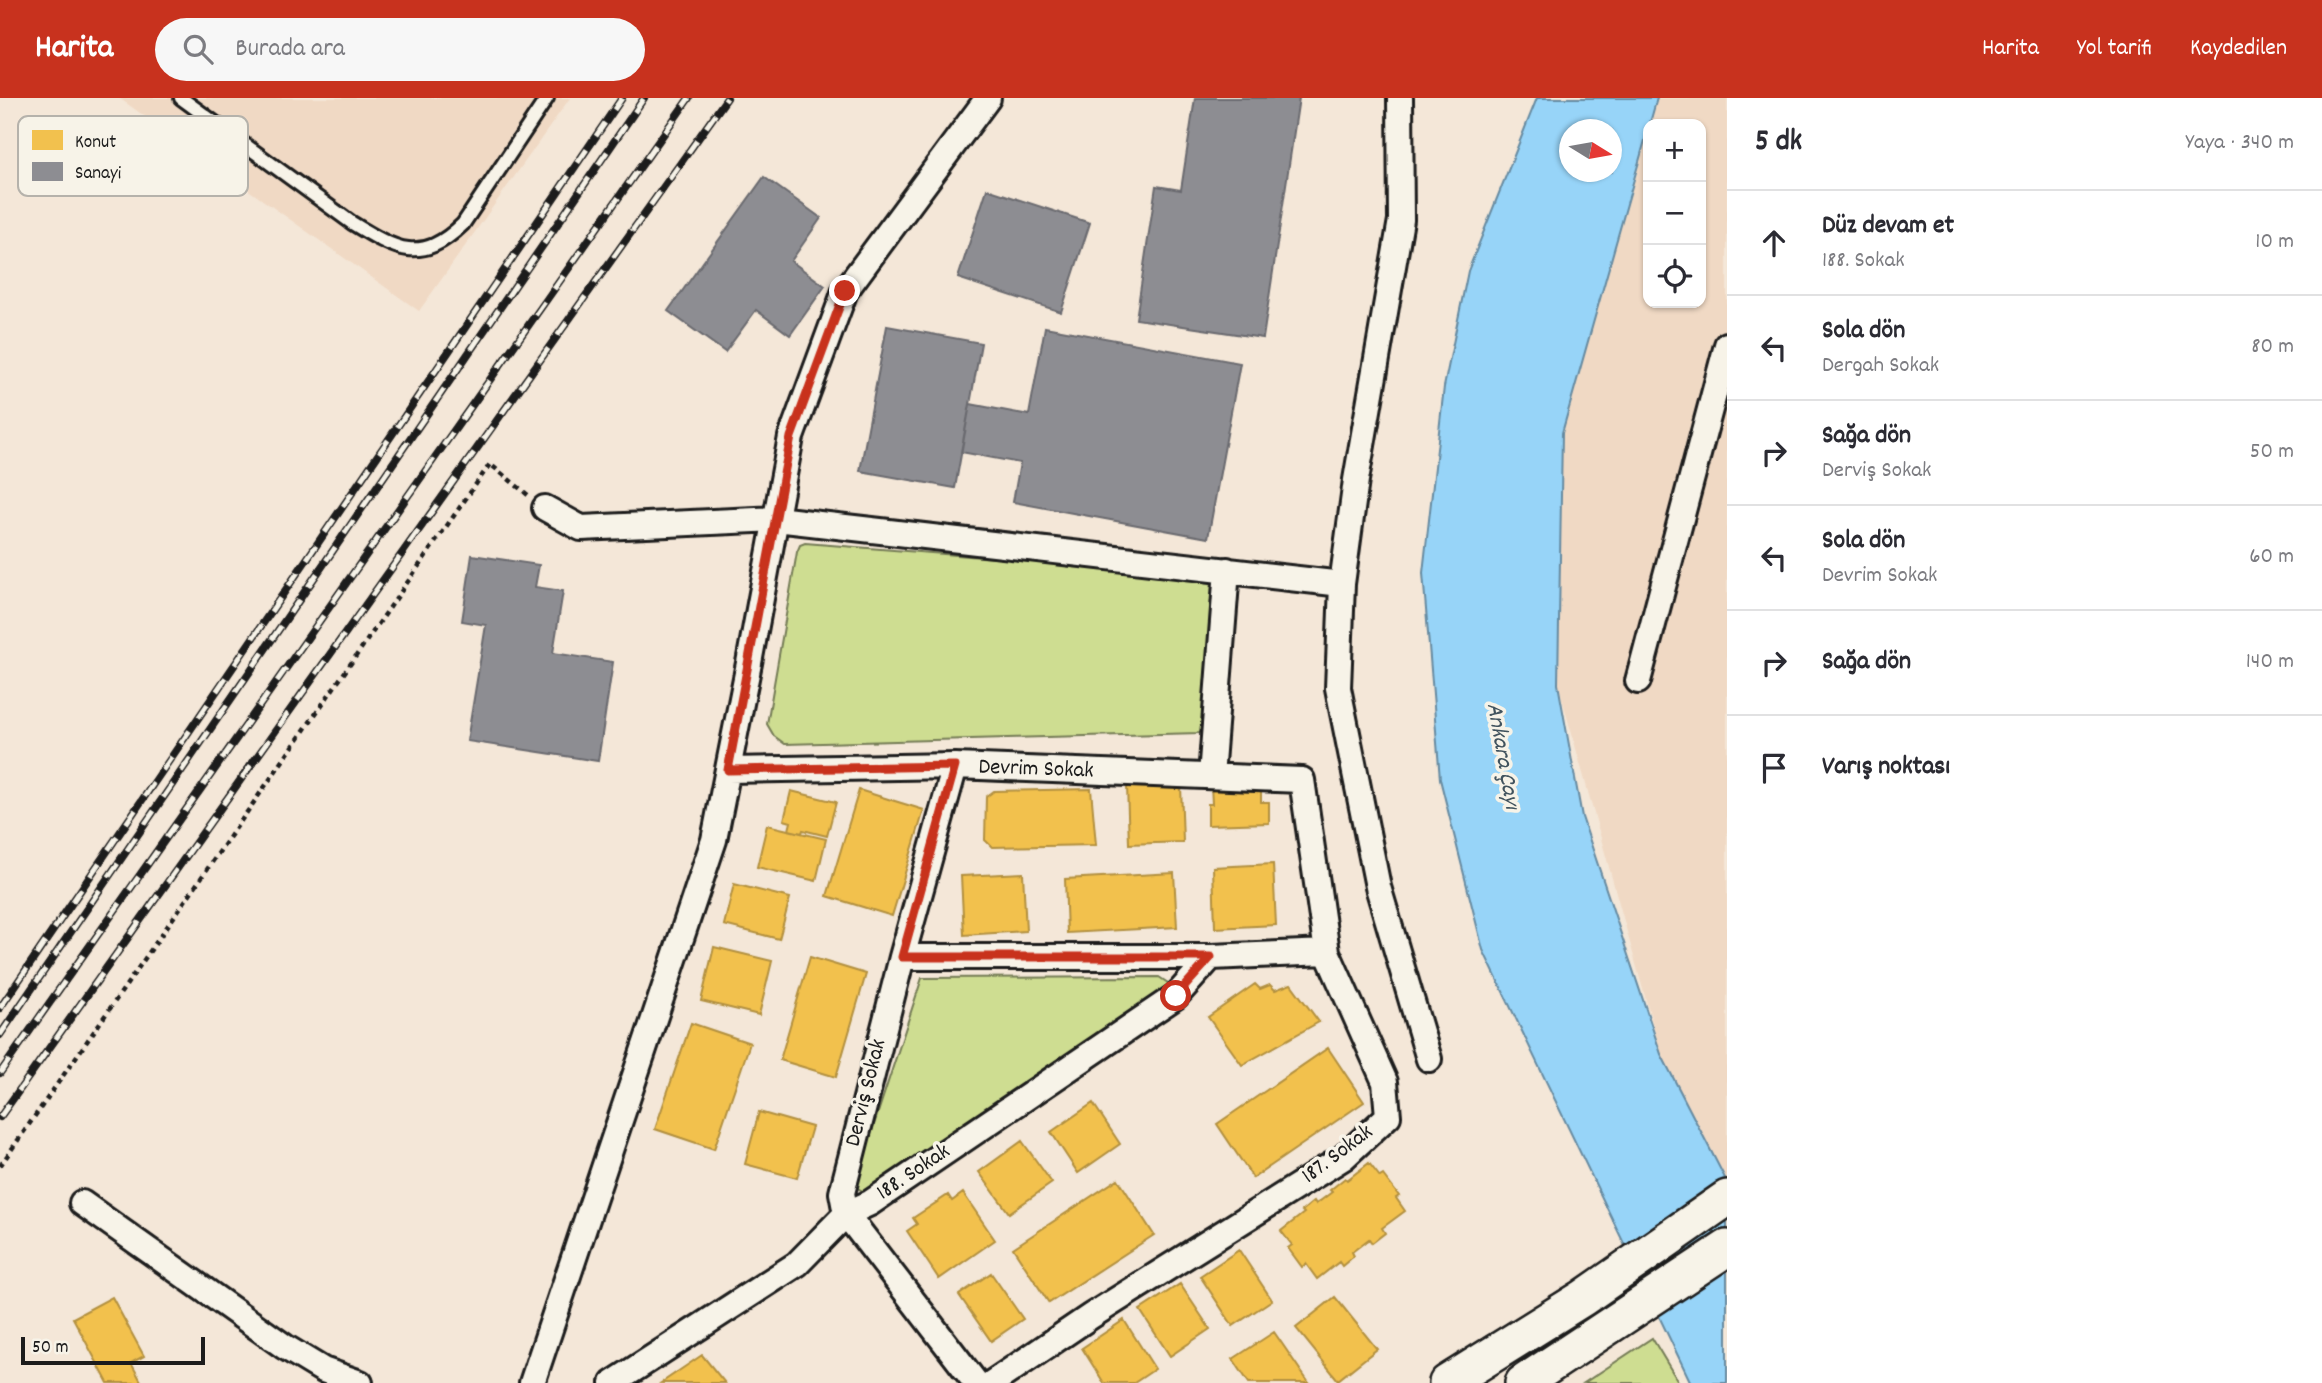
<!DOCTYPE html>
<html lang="tr">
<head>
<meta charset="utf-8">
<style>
  :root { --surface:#fff; --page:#f7f7f7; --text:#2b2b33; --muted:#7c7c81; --line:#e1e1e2; --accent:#c8321e }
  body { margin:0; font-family:Dekko,sans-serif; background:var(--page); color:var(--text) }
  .controls { position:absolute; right:21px; top:21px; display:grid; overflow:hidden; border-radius:14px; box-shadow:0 2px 5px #0004 }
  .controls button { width:63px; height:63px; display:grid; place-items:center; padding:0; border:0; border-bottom:2px solid var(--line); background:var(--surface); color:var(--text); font:35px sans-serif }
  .compass { position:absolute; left:1559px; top:21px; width:63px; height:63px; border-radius:50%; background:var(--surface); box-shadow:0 2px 5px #0004; rotate:101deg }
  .scale { position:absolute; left:21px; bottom:18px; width:184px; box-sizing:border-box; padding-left:7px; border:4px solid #1c1c1c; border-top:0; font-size:19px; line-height:24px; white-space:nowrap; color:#1c1c1c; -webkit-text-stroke:5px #f7f3e8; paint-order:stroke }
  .stop { position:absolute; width:21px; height:21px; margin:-16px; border:5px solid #c8321e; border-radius:50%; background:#fff }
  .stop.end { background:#c8321e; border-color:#fff; box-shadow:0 2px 7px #0008 }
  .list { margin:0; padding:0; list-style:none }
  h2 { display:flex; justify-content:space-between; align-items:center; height:91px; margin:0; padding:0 28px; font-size:30px }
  h2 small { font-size:23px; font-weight:400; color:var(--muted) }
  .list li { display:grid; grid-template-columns:46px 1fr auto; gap:21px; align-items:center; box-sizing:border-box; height:105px; padding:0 28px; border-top:2px solid var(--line) }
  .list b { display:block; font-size:26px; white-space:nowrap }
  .list p { margin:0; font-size:23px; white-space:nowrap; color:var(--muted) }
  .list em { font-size:23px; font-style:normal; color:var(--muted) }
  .icon { flex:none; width:38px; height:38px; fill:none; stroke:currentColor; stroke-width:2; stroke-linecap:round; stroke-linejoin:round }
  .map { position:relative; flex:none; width:1727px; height:1285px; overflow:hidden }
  header { display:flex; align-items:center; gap:42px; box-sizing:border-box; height:98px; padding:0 35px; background:var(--accent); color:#fff }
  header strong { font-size:33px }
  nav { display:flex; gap:38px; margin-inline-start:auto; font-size:24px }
  .search { width:490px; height:63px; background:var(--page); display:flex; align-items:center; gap:18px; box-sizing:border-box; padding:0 24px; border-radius:38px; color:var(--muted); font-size:26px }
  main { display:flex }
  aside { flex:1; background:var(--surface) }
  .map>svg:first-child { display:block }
  .built { fill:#f0d9c4 }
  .green { fill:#cedd91; stroke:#757c56; stroke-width:2 }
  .water { fill:#97d4f8; stroke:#668aa0; stroke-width:2; fill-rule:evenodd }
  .homes { fill:#f2c14e; stroke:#b2903f; stroke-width:2 }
  .industry { fill:#8d8d92; stroke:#6b6b6f; stroke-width:2 }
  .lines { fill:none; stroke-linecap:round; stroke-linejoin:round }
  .lane-casing { stroke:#1c1c1c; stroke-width:18 }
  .street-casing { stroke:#1c1c1c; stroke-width:30 }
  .secondary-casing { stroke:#1c1c1c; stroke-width:40 }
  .path { stroke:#1c1c1c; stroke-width:4.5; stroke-dasharray:5 5; stroke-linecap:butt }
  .lane { stroke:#f7f3e8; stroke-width:12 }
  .street { stroke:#f7f3e8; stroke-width:24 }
  .secondary { stroke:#f7f3e8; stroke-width:35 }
  .rail-casing { stroke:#1c1c1c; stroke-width:8 }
  .rail { stroke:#f7f3e8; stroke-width:5; stroke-dasharray:16; stroke-linecap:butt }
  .route { stroke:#c8321e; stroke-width:9 }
  .labels { text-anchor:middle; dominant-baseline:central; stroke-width:7; stroke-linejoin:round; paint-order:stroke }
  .street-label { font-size:23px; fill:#1c1c1c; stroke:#f7f3e8 }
  .water-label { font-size:24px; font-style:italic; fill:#41535e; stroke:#f7f3e8 }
  .key { fill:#f7f3e8; stroke:#b5b2ab; stroke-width:2 }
  .key-label { font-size:19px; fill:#1c1c1c }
</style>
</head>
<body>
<header>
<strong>Harita</strong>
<div class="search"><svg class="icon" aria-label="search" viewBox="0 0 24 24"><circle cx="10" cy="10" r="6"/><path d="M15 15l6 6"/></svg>Burada ara</div>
<nav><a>Harita</a><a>Yol tarifi</a><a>Kaydedilen</a></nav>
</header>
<main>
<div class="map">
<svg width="1727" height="1285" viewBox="0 0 1727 1285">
  <rect width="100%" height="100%" fill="#f4e7d8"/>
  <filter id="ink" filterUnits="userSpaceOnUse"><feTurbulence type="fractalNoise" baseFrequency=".0143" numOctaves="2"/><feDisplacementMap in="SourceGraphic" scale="14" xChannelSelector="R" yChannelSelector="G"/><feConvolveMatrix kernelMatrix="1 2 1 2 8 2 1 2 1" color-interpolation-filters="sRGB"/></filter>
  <g filter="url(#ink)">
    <!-- built -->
    <path class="built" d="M119,0H570L419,213Z
      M1657,0H1727V1084L1661,956L1558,586L1562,335L1648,33V205H1701V26H1650Z"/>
    <!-- green -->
    <path class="green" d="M805,445L1207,477L1214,484L1205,628L1200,635L785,646L774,638L767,626L797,454L800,447Z
      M1159,879L1171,887L868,1096L854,1088L922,880Z
      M1652,1240L1679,1285H1584Z"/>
    <!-- water -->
    <path class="water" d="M1537,0H1657L1562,335L1558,586L1582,719L1661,956L1727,1084V1285H1691L1483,852L1440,681L1423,475L1444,289L1468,173ZM1570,32H1612V74H1570Z"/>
    <!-- homes -->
    <path class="homes" d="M1261,686V704H1269V725L1208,727V706H1212L1211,687Z
      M1181,687L1183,744L1129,746L1127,688Z
      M1091,691L1096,747L992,749L985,742L986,699L994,693Z
      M859,692L924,712L892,818L827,798Z
      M791,693L836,704L827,738L803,732L802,735L789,732L791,724L784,722Z
      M767,727L826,741L816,783L757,769Z
      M1273,766L1276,827L1215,830L1213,769Z
      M1023,775L1026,833L964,837L961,778Z
      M1174,775L1177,829L1067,835L1065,781Z
      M734,786L790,800L779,841L724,827Z
      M714,849L772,863L759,917L701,903Z
      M810,859L866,876L836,979L780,962Z
      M1255,886L1260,891L1270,887L1275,892L1291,886L1319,924L1242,967L1208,919Z
      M691,925L750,945L714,1051L655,1031Z
      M1328,950L1364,1004L1253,1080L1217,1026Z
      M1093,1005L1120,1046L1078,1075L1051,1034Z
      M759,1014L812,1029L797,1080L745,1066Z
      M1022,1043L1052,1085L1009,1115L979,1074Z
      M1369,1065L1380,1079L1383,1077L1399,1098L1396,1100L1405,1113L1382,1130L1385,1135L1372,1145L1369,1141L1352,1154L1354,1158L1342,1168L1339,1164L1317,1181L1306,1166L1302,1169L1288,1150L1292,1147L1281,1133L1304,1115L1302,1113L1314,1103L1316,1106L1332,1094L1330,1092L1345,1080L1347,1082Z
      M1118,1081L1154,1137L1049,1205L1013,1150Z
      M963,1095L995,1142L939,1181L907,1133L917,1126L913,1120L948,1097L952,1103Z
      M1239,1152L1272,1202L1233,1228L1200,1178Z
      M991,1175L1023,1221L991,1243L959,1197Z
      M1180,1186L1210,1231L1170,1258L1140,1212Z
      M112,1199L144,1258L131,1265L142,1285H108L73,1220Z
      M1335,1199L1377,1251L1338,1282L1296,1230Z
      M1124,1222L1155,1271L1134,1285H1104L1082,1250Z
      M1274,1234L1309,1285H1249L1233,1261Z
      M702,1257L725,1285H661Z"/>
    <!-- industry -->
    <path class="industry" d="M1195,0H1299L1263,240L1136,221L1156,88L1181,92Z
      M764,79L821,120L791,163L825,188L790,237L756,212L725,254L668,213Z
      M987,91L1090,125L1061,214L958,180Z
      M887,228L981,245L955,390L860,373Z
      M1045,229L1240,265L1208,440L1013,404L1020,365L961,354L970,306L1029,317Z
      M472,457L539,467L535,489L563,493L553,555L613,564L598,663L467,643L486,527L462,523Z"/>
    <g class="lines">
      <defs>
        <path id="lane" d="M181,0L352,125C396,152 421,167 463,126L547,0"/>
        <path id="street" d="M1400,0L1401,122L1356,382L1342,486L1338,590L1378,789L1429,961
          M545,410L581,430L776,421L1342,486
          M1638,583L1727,247
          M955,668L902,859L842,1095L846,1116L976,1285
          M728,672L955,668L1302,682L1327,854L1385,984L1388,1018L1344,1059L1091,1218L992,1285
          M1211,678L1227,472
          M902,859H1211L1327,854
          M82,1105L285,1249L323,1272L360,1285
          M532,1285L714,742L749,565L791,339L845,193L988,0
          M613,1285L797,1166L846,1116L870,1105L1176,898L1211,859"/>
        <path id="secondary" d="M1447,1285L1583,1200L1727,1100
          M1523,1285L1727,1150"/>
      </defs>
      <!-- lane casing -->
      <use href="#lane" class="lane-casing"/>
      <!-- street casing -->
      <use href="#street" class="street-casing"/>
      <!-- secondary casing -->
      <use href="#secondary" class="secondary-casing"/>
      <!-- path -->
      <path class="path" d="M0,1068L490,366L528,397"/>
      <!-- lane -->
      <use href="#lane" class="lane"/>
      <!-- street -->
      <use href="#street" class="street"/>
      <!-- secondary -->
      <use href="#secondary" class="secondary"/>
      <defs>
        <path id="rail" d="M0,910L622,0
          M0,937L644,0
          M0,975L689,0
          M0,1019L727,0"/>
      </defs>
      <!-- rail casing -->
      <use href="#rail" class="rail-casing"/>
      <!-- rail -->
      <use href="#rail" class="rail"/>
    </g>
  </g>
  <g class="lines" filter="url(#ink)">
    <!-- route -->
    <path class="route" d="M845,193L791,339L728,672L955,668L902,859H1211L1176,898"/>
  </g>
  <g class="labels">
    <!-- street labels -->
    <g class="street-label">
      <text transform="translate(1036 672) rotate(2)">Devrim Sokak</text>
      <text transform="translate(867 995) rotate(-76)">Derviş Sokak</text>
      <text transform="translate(1338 1057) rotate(-37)">187. Sokak</text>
      <text transform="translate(914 1075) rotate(-34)">188. Sokak</text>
    </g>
    <!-- water labels -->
    <g class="water-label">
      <text transform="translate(1502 658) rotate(80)">Ankara Çayı</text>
    </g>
  </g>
  <!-- legend -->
  <rect x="18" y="18" width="230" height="80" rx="10" class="key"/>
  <rect x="32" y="32" width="31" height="20" fill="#f2c14e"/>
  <rect x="32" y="64" width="31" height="19" fill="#8d8d92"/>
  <g class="key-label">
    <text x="75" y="49">Konut</text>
    <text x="75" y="80">Sanayi</text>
  </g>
</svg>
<div class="controls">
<button>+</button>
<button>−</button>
<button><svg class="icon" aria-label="locate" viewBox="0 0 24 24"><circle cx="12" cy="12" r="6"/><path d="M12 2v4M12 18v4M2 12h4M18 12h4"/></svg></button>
</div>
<svg class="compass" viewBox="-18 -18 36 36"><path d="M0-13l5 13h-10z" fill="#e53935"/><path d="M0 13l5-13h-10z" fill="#7c7c81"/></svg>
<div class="scale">50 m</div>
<div class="stop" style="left:1176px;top:898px"></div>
<div class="stop end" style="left:845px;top:193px"></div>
</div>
<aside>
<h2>5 dk<small>Yaya · 340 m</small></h2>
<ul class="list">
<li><svg class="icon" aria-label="ahead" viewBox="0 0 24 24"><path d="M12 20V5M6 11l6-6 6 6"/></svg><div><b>Düz devam et</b><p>188. Sokak</p></div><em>10 m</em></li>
<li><svg class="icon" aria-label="left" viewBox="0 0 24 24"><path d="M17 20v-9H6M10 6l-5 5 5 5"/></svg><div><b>Sola dön</b><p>Dergah Sokak</p></div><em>80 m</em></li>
<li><svg class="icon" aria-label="right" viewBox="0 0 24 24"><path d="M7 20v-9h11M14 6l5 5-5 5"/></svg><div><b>Sağa dön</b><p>Derviş Sokak</p></div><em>50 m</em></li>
<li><svg class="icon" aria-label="left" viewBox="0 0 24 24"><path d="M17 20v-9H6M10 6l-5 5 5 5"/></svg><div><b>Sola dön</b><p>Devrim Sokak</p></div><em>60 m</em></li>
<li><svg class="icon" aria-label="right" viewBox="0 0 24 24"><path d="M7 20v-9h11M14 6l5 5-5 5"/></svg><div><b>Sağa dön</b></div><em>140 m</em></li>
<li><svg class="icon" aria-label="arrive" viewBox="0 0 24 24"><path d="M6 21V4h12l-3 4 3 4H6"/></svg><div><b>Varış noktası</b></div></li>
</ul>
</aside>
</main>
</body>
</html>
